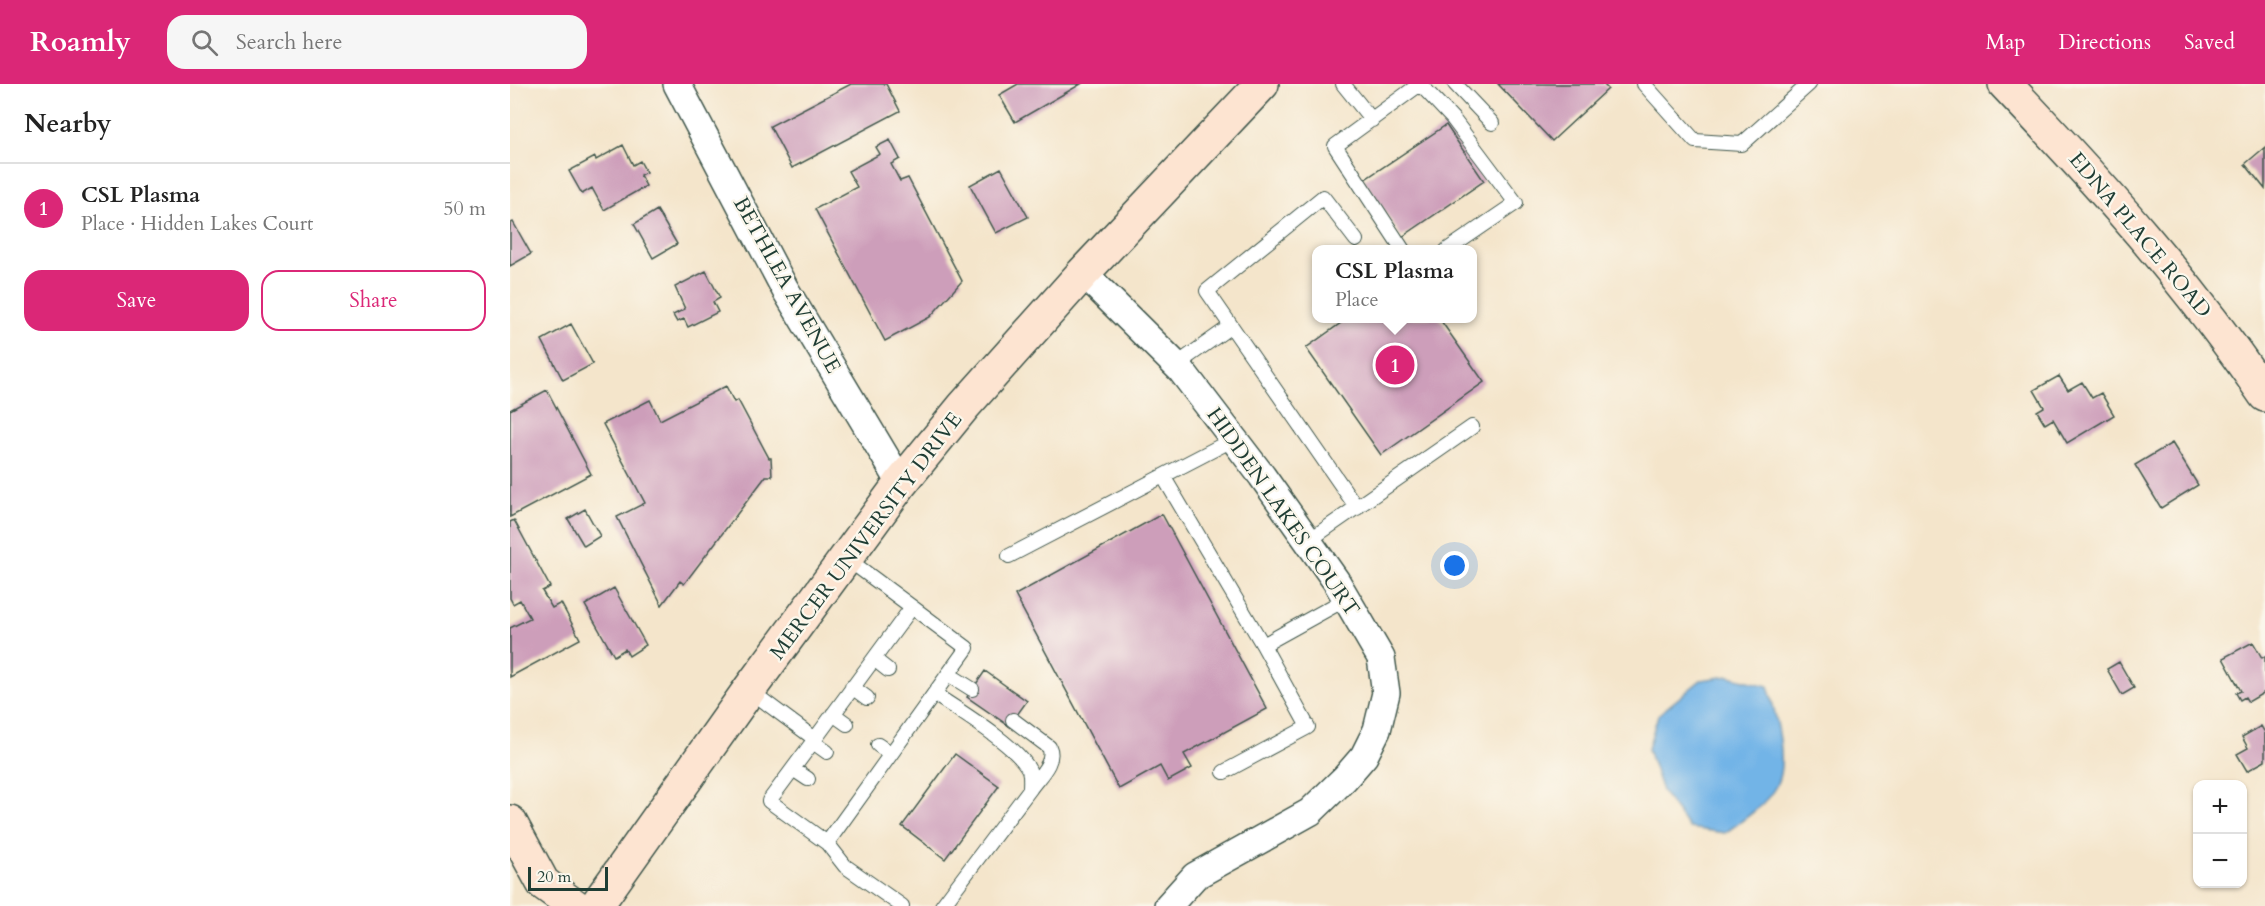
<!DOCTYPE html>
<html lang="en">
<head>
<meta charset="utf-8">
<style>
  :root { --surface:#fff; --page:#f6f6f6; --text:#222; --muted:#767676; --line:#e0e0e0; --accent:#db2777 }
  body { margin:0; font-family:Cardo,serif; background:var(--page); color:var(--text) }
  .controls { position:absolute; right:18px; bottom:18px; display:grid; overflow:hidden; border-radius:12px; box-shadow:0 2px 4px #0004 }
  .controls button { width:54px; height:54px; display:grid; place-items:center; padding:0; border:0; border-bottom:2px solid var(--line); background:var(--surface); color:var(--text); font:30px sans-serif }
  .scale { position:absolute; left:18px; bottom:15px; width:80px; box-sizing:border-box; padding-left:6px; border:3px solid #1f3d34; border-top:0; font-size:16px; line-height:21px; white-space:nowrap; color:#1f3d34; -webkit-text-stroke:4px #fbf7ec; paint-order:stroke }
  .you { position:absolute; left:945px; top:482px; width:21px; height:21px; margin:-15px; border:4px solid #fff; border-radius:50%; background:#1a73e8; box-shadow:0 0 0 9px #1a73e833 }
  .badge { display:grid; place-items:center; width:39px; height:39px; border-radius:50%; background:var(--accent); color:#fff; font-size:20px; font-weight:700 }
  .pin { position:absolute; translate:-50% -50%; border:3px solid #fff; box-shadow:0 2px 6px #0006 }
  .popup { position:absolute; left:802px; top:161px; width:165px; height:78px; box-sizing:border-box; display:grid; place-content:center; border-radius:12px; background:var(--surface); filter:drop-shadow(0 2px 4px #0005); font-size:20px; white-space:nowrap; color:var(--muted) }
  .popup b { font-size:22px; color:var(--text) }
  .popup::after { content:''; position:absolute; left:50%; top:100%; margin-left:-12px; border:12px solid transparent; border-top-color:var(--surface) }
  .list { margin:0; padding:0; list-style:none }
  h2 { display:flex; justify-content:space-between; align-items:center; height:78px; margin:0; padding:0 24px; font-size:26px }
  h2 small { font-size:20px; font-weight:400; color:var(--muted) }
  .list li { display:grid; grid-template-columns:39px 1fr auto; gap:18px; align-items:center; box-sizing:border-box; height:90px; padding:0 24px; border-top:2px solid var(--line) }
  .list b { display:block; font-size:22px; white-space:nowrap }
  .list p { margin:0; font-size:20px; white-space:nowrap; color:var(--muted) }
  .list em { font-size:20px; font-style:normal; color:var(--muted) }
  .actions { display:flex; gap:12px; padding:18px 24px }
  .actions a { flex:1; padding:14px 0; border:2px solid var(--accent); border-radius:18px; text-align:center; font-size:21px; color:var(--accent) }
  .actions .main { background:var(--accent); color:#fff }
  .icon { flex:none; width:33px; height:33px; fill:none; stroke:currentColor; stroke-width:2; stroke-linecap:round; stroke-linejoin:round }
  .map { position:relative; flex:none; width:1755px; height:822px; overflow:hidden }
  header { display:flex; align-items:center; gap:36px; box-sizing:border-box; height:84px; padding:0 30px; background:var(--accent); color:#fff }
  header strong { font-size:28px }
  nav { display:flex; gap:33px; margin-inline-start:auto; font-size:21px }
  .search { width:420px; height:54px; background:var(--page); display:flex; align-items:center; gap:15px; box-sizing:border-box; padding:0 21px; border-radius:18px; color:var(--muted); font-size:22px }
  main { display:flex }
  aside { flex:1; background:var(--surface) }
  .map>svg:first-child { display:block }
  .water { fill:#72b4e7; stroke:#48788e; stroke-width:1.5 }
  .building { fill:#cd9eba }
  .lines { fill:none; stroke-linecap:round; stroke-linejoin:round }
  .lane-casing { stroke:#3f564b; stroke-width:16 }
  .street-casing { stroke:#3f564b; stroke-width:30 }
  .secondary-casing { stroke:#3f564b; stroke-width:36 }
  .lane { stroke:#fff; stroke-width:14 }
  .street { stroke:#fff; stroke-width:27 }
  .secondary { stroke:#fde4d1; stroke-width:33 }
  .labels { text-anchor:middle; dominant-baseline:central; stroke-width:4.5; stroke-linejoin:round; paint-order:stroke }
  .street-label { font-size:21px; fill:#1f3d34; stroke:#fbf7ec }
</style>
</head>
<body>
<header>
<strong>Roamly</strong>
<div class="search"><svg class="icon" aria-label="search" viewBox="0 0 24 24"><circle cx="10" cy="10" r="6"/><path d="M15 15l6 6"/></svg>Search here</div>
<nav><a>Map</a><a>Directions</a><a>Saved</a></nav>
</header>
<main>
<aside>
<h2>Nearby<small></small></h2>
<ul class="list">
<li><span class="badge">1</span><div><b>CSL Plasma</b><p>Place · Hidden Lakes Court</p></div><em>50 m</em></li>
</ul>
<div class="actions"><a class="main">Save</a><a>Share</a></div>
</aside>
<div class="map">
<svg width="1755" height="822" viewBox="0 0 1755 822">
  <rect width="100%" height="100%" fill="#fbf7ec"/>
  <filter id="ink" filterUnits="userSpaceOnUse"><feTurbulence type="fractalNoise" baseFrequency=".0167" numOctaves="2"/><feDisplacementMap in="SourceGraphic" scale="12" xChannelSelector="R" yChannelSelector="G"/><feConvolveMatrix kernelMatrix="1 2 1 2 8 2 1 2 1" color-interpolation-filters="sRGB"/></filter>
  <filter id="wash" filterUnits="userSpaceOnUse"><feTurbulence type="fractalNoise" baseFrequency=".008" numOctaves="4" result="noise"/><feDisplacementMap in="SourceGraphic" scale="24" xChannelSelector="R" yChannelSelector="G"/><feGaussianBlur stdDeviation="1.35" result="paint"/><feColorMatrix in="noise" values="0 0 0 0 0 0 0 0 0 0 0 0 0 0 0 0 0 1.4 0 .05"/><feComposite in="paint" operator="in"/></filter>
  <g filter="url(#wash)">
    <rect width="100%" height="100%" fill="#f4e5cb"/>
    <!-- water -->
    <path class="water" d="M1219,592L1258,602C1265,628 1279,677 1266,702C1255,722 1233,736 1215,749L1179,744L1152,707L1138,665L1148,631L1191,596Z"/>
    <g id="blocks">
      <!-- building -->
      <path class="building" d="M341,0H376L390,27L282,84L260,42Z
        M508,0H571L505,38L489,11Z
        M988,0H1093L1098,5L1042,57Z
        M936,41L974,97L892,153L854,96Z
        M380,56L390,75L381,80L390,97L398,94L452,197L420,233L375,257L305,125L347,103L338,87L370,70L366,63Z
        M113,61L123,81L130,77L136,88L130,91L136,102L94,126L82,104L72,110L59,87L85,73L86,76Z
        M1755,63V105L1735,80Z
        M491,84L518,133L486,149L460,101Z
        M147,126L167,160L143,174L124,140Z
        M3,138L21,170L0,182V140Z
        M196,187L210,214L203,218L208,228L178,243L174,235L167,238L163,231L175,225L165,203Z
        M838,234H929L974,298L871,371L796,264Z
        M61,240L83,280L53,296L32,256Z
        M1549,292L1558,306L1572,298L1582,314L1591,309L1604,331L1557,359L1543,335L1535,340L1527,327L1534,323L1524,306Z
        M216,302L224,318L228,316L259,374H261L262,392H256L174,500L170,497L152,521L107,433L135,419L93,340L140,316L150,336Z
        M37,306L81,390L0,433V326Z
        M1662,359L1688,401L1651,424L1625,381Z
        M75,425L90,452L74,462L58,435Z
        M652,430L757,625L674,670L682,684L658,697L650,682L609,705L505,511Z
        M4,436L40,503L32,507L42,524L51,519L70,555L0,593V544L20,534L10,516L3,520L0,514V438Z
        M104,504L136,561L119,572L115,565L104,572L75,521Z
        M1743,558L1752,574L1755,572V608L1738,618L1735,613L1730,616L1726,609L1731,607L1713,574Z
        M1609,578L1624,604L1612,611L1597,585Z
        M475,587L517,617L499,642L457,613Z
        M1751,642L1755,649V677L1737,687L1727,670L1738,664L1732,653Z
        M445,670L489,702L435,775L392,742Z"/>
    </g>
  </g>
  <g filter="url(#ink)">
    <use href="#blocks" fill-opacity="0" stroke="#3f564b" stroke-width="1.5"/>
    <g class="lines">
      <defs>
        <path id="lane" d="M833,0L862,36
          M945,0L982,39
          M1134,0L1185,57L1232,60L1299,0
          M846,156L813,113L697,207L847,424
          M893,166L825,62L910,0L943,35L1006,119L937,166
          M666,281L721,242
          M653,392L753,561L836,515
          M798,457L962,343
          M499,472L724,355
          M364,575L378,586
          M438,590L462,605
          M342,603L357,614
          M239,606L305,655L402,523L336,474
          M424,610C448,626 508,662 519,686C521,692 520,699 520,705L432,822
          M323,630L337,640
          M503,636L539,663C546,678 528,693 520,705
          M305,655L259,717L317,759L457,564L402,523
          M303,658L317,668
          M368,661L381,670
          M283,685L298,695
          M714,688L798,643L753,561
          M317,759L335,782L392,822"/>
        <path id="street" d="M167,0L275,205L391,399
          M573,189L671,286L752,392L826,497L871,574L876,609L867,646L854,672L835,694L800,728L685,792L658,822"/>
        <path id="secondary" d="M1495,0C1590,100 1677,196 1755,311
          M0,738L33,799L65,822
          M86,822L239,606L391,399L454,322L573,189L752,0"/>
      </defs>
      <!-- lane casing -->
      <use href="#lane" class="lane-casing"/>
      <!-- street casing -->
      <use href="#street" class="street-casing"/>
      <!-- secondary casing -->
      <use href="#secondary" class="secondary-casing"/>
      <!-- lane -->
      <use href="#lane" class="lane"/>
      <!-- street -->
      <use href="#street" class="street"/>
      <!-- secondary -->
      <use href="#secondary" class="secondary"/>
    </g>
  </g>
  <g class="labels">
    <!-- street labels -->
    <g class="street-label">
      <text transform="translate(1630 151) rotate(50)">EDNA PLACE ROAD</text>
      <text transform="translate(277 201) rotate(61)">BETHLEA AVENUE</text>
      <text transform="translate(773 428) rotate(55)">HIDDEN LAKES COURT</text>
      <text transform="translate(356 452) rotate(-53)">MERCER UNIVERSITY DRIVE</text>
    </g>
  </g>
</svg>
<div class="controls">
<button>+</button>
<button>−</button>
</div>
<div class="scale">20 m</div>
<div class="you"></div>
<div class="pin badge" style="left:885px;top:281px">1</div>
<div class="popup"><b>CSL Plasma</b>Place</div>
</div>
</main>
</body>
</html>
